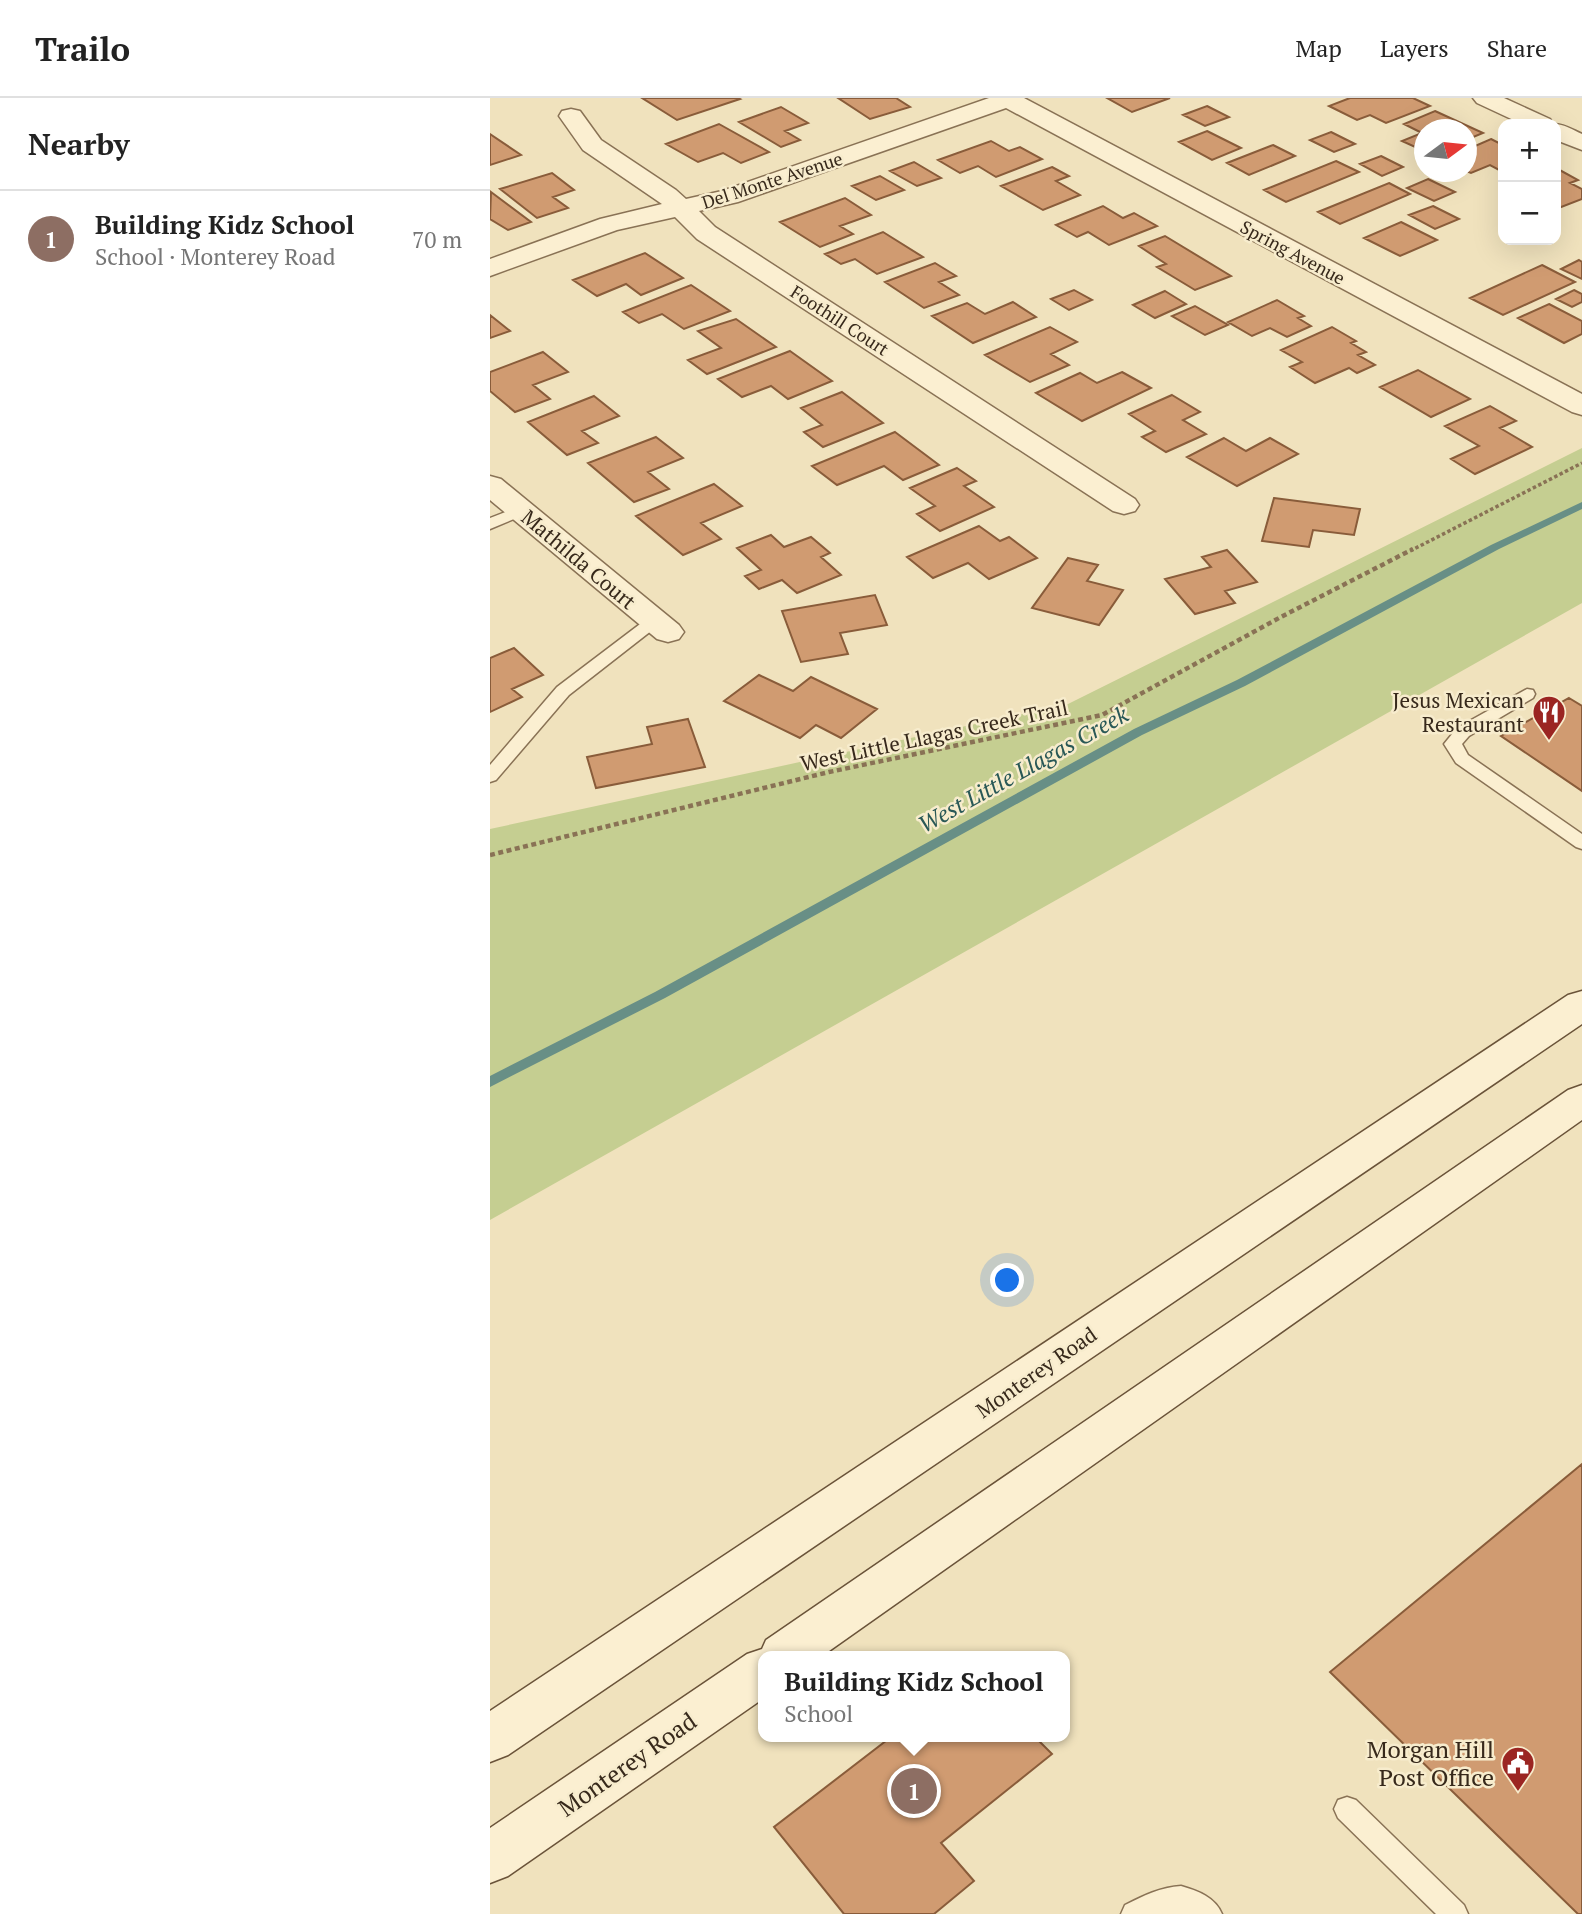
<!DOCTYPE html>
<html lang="en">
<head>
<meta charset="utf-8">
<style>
  :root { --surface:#fff; --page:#f2f2f2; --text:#222; --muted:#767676; --line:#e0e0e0; --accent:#9b2522 }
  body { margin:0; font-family:"PT Serif",serif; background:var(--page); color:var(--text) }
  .controls { position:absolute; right:21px; top:21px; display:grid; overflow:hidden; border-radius:14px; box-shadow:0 7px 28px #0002 }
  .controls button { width:63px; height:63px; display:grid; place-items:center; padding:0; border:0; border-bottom:2px solid var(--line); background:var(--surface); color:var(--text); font:35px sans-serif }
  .compass { position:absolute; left:924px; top:21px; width:63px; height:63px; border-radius:50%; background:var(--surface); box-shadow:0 7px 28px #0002; rotate:75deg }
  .you { position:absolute; left:518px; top:1183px; width:24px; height:24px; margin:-18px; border:5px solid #fff; border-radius:50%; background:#1a73e8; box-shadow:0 0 0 10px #1a73e833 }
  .badge { display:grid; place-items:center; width:46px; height:46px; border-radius:50%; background:var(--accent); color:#fff; font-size:23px; font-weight:700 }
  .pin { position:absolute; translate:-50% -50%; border:4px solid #fff; box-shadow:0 2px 7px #0006 }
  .popup { position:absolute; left:268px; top:1553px; width:312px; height:91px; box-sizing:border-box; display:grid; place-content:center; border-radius:14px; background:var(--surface); filter:drop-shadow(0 2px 5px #0005); font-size:23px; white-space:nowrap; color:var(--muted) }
  .popup b { font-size:26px; color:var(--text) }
  .popup::after { content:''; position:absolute; left:50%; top:100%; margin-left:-14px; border:14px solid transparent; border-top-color:var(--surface) }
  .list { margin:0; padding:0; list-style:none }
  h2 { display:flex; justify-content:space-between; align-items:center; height:91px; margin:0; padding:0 28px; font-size:30px }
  h2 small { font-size:23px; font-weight:400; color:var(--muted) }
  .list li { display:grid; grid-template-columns:46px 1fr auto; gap:21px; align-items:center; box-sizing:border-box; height:98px; padding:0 28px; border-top:2px solid var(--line) }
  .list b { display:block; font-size:26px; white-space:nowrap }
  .list p { margin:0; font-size:23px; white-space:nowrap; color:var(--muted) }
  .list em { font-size:23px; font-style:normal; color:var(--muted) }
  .map { position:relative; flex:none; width:1092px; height:1816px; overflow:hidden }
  header { display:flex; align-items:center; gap:42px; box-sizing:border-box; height:98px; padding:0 35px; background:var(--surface); border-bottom:2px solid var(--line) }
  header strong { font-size:33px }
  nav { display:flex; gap:38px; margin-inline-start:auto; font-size:24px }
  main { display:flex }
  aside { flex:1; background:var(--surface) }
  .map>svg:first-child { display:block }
  .green { fill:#c5ce91 }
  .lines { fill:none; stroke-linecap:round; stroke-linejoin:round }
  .stream { fill:#688f86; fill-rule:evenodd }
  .building { fill:#d09b71; stroke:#895c3a; stroke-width:2 }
  .lane-casing { stroke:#897255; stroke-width:3 }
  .street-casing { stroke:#897255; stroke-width:3 }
  .secondary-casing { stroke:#6a5339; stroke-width:3 }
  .path-far1 { stroke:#897255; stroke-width:3.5; stroke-dasharray:3.5 2.5; stroke-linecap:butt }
  .path { stroke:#897255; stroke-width:4.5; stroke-dasharray:5 3.5; stroke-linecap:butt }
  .lane { fill:#fbefd1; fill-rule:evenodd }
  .street { fill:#fbefd1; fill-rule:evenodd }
  .secondary { fill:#fbefd1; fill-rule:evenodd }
  .labels { text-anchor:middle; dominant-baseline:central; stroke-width:5; stroke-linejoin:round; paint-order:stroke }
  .far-street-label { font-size:18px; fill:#37291b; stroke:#f7eccd }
  .street-label { font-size:21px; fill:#37291b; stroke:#f7eccd }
  .poi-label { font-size:21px; fill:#37291b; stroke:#f7eccd; text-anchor:end }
  .water-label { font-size:23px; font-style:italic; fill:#295856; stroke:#f7eccd }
  .near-poi-label { font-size:24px; fill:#37291b; stroke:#f7eccd; text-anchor:end }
  .near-street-label { font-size:24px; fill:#37291b; stroke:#f7eccd }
</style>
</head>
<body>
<header>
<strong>Trailo</strong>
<nav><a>Map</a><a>Layers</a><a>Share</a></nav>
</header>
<main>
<aside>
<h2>Nearby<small></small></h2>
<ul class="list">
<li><span class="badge" style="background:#8d6e63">1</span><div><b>Building Kidz School</b><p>School · Monterey Road</p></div><em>70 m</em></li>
</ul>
</aside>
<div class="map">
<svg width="1092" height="1816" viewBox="0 0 1092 1816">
  <rect width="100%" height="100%" fill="#f0e2bd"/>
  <!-- green -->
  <path class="green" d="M1092,350V505L0,1122V731L578,606Z"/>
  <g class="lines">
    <!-- stream -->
    <path class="stream" d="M1092,404V411L1009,451L755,588L652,637L175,900L0,989V978L165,894L644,631L747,582L1001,447Z"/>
  </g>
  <!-- building -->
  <path class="building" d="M152,0H248L250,1L187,22Z
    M348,0H406L420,9L380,21Z
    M617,0H680L642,14Z
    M860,0H923L940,8L896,25L880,17L867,22L839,8Z
    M717,8L739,19L715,28L693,17Z
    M291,9L318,25L295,33L310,42L291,49L249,24Z
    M945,13L993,35L976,42V32H934V53L912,43L932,35L914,26Z
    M229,26L279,54L251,65L233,55L208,64L176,46Z
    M717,33L751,50L722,62L689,44Z
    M841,34L865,46L844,54L820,42Z
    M0,36L31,57L0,67Z
    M1001,41L1013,47V74L1000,67L981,75L976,73V52Z
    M501,43L519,53L530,49L552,61L506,79L488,68L470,75L448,62Z
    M783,47L805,58L759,77L737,65Z
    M891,58L913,69L892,78L870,66Z
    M846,63L869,74L796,104L774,92Z
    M424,64L451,80L427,88L400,73Z
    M562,69L579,78L566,83L590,97L553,112L511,88Z
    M1066,70L1088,82L1080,85L1092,91V101L1066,111Z
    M62,75L84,92L63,99L78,110L47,120L10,91Z
    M390,78L414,92L386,102L362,88Z
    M938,81L965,94L944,103L917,90Z
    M899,85L920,96L850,126L828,114Z
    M1,94L41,124L18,132L0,121Z
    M355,100L381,117L350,128L363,136L330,149L290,124Z
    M613,108L633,120L644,115L667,128L619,147L598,134L587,139L566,127Z
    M943,108L969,121L945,131L919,117Z
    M911,124L947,142L910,158L874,140Z
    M393,134L433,159L387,176L365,161L351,166L335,156Z
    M675,138L741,178L705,192L667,169L676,166L649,148Z
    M155,155L193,180L151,197L136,186L107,198L83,182Z
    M1089,162L1092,164V181L1071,171Z
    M445,165L466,178L449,184L469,197L434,210L395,184Z
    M1052,167L1085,184L1013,217L980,200Z
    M201,187L240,213L194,231L172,216L149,225L133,214Z
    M584,192L602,202L579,212L561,201Z
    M1084,192L1092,196V204L1082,209L1066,201Z
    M675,193L696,206L665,220L643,207Z
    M787,202L814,218L808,220L821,228L797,239L780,230L762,238L738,224Z
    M523,204L546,219L483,245L442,218L477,205L495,216Z
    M1059,206L1092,223V236L1074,245L1028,220Z
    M705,208L738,227L715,237L682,218Z
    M0,217L20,233L0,240Z
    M246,221L286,249L217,276L198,262L231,250L208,233Z
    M560,229L587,244L561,256L579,267L540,284L495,257Z
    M842,229L866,243L861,245L876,254L868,257L885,267L867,275L859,270L825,285L800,269L812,264L791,252Z
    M300,253L342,283L298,301L281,288L252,299L228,281Z
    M53,254L78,274L43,287L60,301L25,314L0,293V274Z
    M928,272L980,301L941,319L890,289Z
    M632,274L661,290L592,323L546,295L590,275L607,285Z
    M352,294L393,325L333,349L314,334L332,327L311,310Z
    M682,297L710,314L693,322L716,336L676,354L652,339L665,333L639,316Z
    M104,298L129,318L92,333L108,345L77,357L38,324Z
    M1000,308L1026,323L1010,330L1042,349L985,376L961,361L989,348L955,328Z
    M405,334L449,367L413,382L394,368L347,387L322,368Z
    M166,339L193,360L158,374L179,391L144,404L98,365Z
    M734,340L756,353L780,340L808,356L747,388L697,359Z
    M467,370L486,383L474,388L504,409L450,433L427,416L445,408L420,390Z
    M224,386L252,408L211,425L231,441L193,457L146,418Z
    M784,400L870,411L864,437L823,432L819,449L772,443Z
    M489,428L510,443L519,439L547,460L499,481L478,465L443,480L417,459Z
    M281,437L294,449L321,439L340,455L331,459L351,477L307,495L292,482L269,491L255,478L271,472L247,450Z
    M737,452L767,484L735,493L745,505L705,516L675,481L721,469L712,459Z
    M578,460L608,467L597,483L633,492L609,527L542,510Z
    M385,497L397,527L350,535L358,556L311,564L292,513Z
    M24,550L53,577L22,591L32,599L0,614V560Z
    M269,577L303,593L321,579L387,611L351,640L326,627L310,640L234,603Z
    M1079,600L1092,608V693L1011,638Z
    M198,621L215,669L106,690L97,659L162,646L157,629Z
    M1092,1366V1816H1088L840,1574Z
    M401,1639H545L562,1656L451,1745L484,1783L444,1816H354L284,1729Z"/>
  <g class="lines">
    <defs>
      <path id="lane" d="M31,408L39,413L36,416L0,431V420Z
        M164,518L172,523L170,526L79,597L6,682L0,684V667L67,589L158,520Z
        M1037,591L1043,592L1045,596L1043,600L979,638L972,646L978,657L1092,736V751L1086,749L966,665L954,646L967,630Z
        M857,1699L866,1702L974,1807L978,1816H946L848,1720L844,1711L848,1702Z
        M691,1788C708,1793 725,1799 732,1816H631L635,1807C653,1798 671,1789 691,1788Z"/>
      <path id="street" d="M499,0H534L1092,296V317L1082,314L516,10L248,104L209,113L225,129L645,401L649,407L645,413L634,416L623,413L207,141L185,119L127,132L0,178V161L110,121L172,106L93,52L69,18L72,13L81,11L90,13L111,42L186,92L196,101L232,93Z
        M983,0H1014L1060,21L1063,26H1032L987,5Z
        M1064,26C1074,26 1083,32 1092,36V52L1066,42Z
        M0,378L11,381L189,527L194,534L189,541L178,544L167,541L0,402Z"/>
      <path id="secondary" d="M1092,893V926L18,1657L0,1664V1613L1078,897Z
        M1092,987V1022L332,1558H274V1600L18,1778L0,1785V1730L257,1556L272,1551L276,1542L1078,992Z"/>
    </defs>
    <!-- lane casing -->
    <use href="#lane" class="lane-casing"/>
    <!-- street casing -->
    <use href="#street" class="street-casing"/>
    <!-- secondary casing -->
    <use href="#secondary" class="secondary-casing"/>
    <!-- path-far1 -->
    <path class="path-far1" d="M920,453L1092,365"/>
    <!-- path -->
    <path class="path" d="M0,757L339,674L612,617L789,520L923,451"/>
    <!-- lane -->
    <use href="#lane" class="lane"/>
    <!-- street -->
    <use href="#street" class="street"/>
    <!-- secondary -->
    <use href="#secondary" class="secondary"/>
  </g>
  <!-- icons -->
  <defs>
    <symbol id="restaurant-pin" viewBox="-11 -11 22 30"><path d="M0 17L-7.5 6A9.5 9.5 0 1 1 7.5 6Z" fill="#9b2522" stroke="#f7eccd"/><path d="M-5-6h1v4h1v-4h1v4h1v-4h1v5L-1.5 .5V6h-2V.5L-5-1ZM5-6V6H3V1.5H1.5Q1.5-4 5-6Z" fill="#fff"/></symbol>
    <symbol id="civic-pin" viewBox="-11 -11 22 30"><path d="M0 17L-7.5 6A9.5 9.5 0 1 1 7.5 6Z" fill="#9b2522" stroke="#f7eccd"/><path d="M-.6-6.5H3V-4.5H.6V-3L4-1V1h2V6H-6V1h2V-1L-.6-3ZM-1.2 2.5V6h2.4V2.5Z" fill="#fff"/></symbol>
  </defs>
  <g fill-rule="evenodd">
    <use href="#restaurant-pin" x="1040" y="595" width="38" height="52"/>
    <use href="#civic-pin" x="1009" y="1646" width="38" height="52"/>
  </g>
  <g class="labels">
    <!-- far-street labels -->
    <g class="far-street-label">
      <text transform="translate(282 82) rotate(-18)">Del Monte Avenue</text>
      <text transform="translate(803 154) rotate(28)">Spring Avenue</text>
      <text transform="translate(350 222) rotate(33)">Foothill Court</text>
    </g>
    <!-- street labels -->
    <g class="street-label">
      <text transform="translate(89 461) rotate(40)">Mathilda Court</text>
      <text transform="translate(444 637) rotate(-12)">West Little Llagas Creek Trail</text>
      <text transform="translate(546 1274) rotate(-35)">Monterey Road</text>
    </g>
    <!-- poi labels -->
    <g class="poi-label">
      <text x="1034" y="602">Jesus Mexican<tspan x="1034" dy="24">Restaurant</tspan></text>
    </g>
    <!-- water labels -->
    <g class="water-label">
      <text transform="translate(533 671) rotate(-29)">West Little Llagas Creek</text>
    </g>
    <!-- near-poi labels -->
    <g class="near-poi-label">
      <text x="1004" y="1651">Morgan Hill<tspan x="1004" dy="28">Post Office</tspan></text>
    </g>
    <!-- near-street labels -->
    <g class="near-street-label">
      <text transform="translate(137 1666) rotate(-35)">Monterey Road</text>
    </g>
  </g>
</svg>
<div class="controls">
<button>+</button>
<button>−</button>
</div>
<svg class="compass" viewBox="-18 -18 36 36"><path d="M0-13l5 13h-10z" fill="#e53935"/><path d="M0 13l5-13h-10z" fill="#767676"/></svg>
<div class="you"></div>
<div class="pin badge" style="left:424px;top:1693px;background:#8d6e63">1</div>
<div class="popup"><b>Building Kidz School</b>School</div>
</div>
</main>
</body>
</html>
